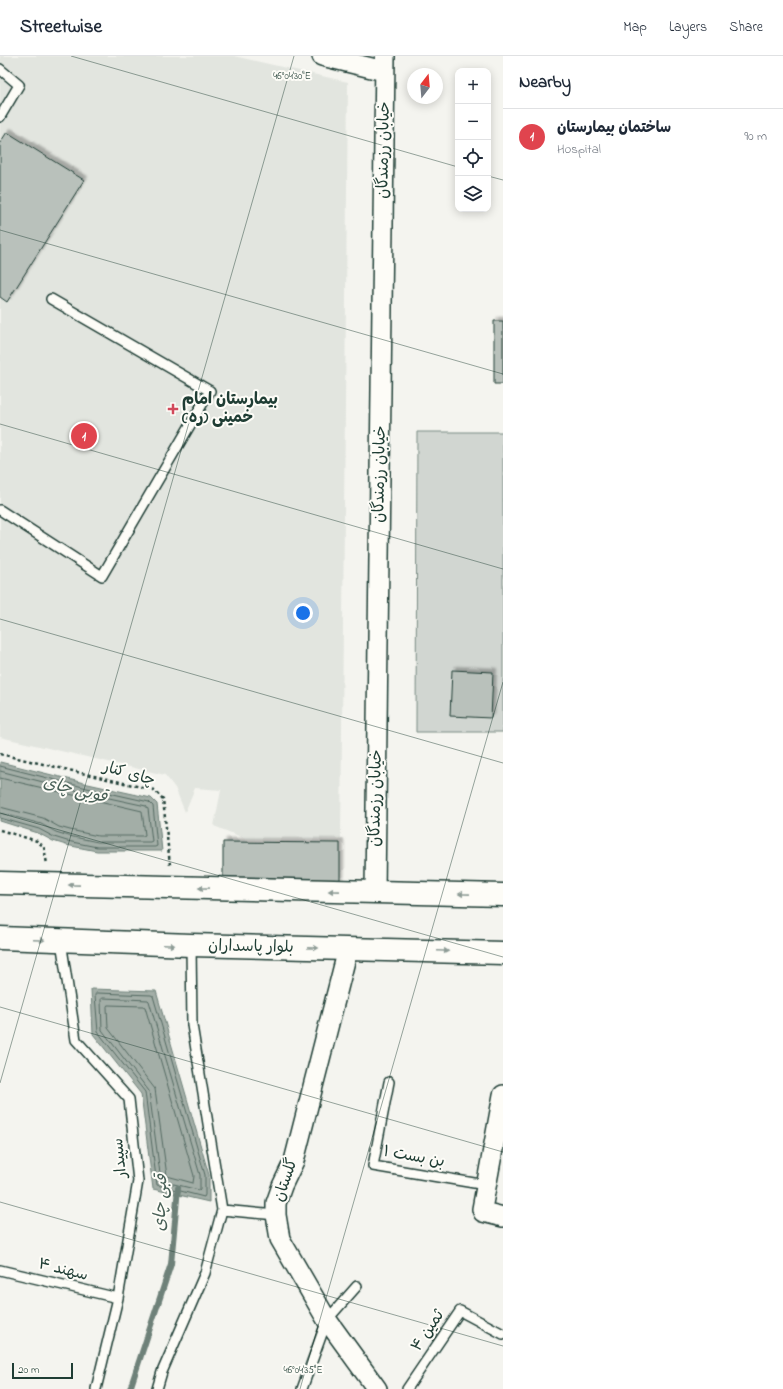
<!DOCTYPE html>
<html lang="en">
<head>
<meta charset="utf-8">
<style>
  :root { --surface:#fff; --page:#f2f2f3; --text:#1f2937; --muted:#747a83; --line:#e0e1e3; --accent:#111827 }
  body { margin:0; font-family:"Indie Flower","Playpen Sans Arabic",sans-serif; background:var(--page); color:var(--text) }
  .controls { position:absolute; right:12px; top:12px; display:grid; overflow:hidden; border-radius:8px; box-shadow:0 2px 10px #0003 }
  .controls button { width:36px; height:36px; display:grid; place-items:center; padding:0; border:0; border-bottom:1px solid var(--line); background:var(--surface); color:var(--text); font:20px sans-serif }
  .compass { position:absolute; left:407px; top:12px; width:36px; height:36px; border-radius:50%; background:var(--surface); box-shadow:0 2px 10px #0003; rotate:16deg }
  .scale { position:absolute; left:12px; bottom:10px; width:61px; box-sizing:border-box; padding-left:4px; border:2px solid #1f3d34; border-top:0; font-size:11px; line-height:14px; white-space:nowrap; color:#1f3d34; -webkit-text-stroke:3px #fdfcf7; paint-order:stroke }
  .you { position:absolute; left:303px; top:557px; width:14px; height:14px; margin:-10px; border:3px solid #fff; border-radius:50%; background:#1a73e8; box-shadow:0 0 0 6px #1a73e833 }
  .badge { display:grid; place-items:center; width:26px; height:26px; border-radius:50%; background:var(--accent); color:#fff; font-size:13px; font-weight:700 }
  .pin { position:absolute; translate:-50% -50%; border:2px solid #fff; box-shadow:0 1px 4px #0006 }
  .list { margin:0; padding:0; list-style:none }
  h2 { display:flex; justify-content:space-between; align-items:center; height:52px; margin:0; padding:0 16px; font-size:17px }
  h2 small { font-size:13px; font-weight:400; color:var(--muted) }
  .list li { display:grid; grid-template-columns:26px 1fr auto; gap:12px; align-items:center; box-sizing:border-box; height:56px; padding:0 16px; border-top:1px solid var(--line) }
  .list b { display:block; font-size:15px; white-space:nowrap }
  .list p { margin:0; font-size:13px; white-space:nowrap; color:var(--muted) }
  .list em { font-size:13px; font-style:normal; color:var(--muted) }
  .icon { flex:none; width:22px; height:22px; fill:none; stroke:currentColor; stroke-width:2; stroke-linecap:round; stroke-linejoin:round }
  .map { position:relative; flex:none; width:503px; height:1333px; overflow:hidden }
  header { display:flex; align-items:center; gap:24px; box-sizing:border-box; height:56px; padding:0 20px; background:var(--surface); border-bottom:1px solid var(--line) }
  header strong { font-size:19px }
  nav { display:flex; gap:22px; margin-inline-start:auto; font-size:14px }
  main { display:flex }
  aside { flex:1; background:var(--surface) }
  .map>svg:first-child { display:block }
  .built { fill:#e2e5df }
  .green { fill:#d1d6d1; stroke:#788a82 }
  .water { fill:#a3aea7; stroke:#6e8179 }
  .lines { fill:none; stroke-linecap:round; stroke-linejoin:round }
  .shore { stroke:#546a62; stroke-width:1 }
  .stream { stroke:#6e8179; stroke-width:6 }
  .building { fill:#b9c1bb; stroke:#1f3d34; filter:url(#shadow) }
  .service-casing { stroke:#1f3d34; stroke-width:12 }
  .minor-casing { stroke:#1f3d34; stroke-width:22 }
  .trunk-casing { stroke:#1f3d34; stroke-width:25 }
  .path { stroke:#1f3d34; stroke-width:2.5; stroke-dasharray:3 3; stroke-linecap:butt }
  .service { stroke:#fdfcf7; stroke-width:9 }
  .minor { stroke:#fdfcf7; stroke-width:19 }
  .trunk { stroke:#fdfcf7; stroke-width:22 }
  .oneway { fill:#8e9c96 }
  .ticks { fill:none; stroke:#1f3d34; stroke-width:1; stroke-opacity:0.45 }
  .poi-dot { fill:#d1495b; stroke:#fdfcf7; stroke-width:1.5 }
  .labels { text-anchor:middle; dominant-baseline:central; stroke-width:4; stroke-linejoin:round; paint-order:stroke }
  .street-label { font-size:16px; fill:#1f3d34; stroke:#fdfcf7 }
  .poi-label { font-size:16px; font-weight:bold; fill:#1f3d34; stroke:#fdfcf7; text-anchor:start }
  .water-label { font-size:17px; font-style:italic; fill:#475f56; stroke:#fdfcf7 }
  .ticks-label { font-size:10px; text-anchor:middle; fill:#1f3d34; stroke:#fdfcf7; stroke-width:4; stroke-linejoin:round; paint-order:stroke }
</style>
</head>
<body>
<header>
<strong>Streetwise</strong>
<nav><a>Map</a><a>Layers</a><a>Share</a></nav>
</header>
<main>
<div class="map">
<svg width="503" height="1333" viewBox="0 0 503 1333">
  <defs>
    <filter id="shadow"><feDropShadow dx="3.5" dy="-3.5" stdDeviation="1" flood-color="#0004"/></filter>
  </defs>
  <rect width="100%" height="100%" fill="#f4f4ef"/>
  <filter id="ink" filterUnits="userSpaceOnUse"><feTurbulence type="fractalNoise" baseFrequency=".025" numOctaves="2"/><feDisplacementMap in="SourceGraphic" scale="8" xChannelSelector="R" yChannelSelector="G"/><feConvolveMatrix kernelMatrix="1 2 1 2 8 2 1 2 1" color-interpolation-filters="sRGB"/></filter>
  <g filter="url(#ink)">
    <!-- built -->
    <path class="built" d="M0,0H234L348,26L341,783H246L214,770L221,734L195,732L185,756L175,732L165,719L0,681Z"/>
    <!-- green -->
    <path class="green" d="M417,376H503V676H416Z"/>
    <!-- water -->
    <path class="water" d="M0,706L88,728L151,742L157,748L162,795H97L66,789L53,785L38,777L0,765Z
      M91,933L156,935L209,1119V1146L153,1133L141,1038L93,978Z"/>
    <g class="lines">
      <!-- shore -->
      <path class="shore" d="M0,710L87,732L149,746L153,750L157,790L155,791H97L67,785L54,781L39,773L0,762
        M0,715L86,737L146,750L148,753L152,785L150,786H98L69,780L56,776L41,768L0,757
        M0,722L142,755L145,779L143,780H98L70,774L59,771L43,762L0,751
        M97,937L151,939L153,940L205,1119V1139L204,1141L157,1129L145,1036L98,976L95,939Z
        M103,942L148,944L149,945L200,1119V1133L199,1134L161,1125L149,1035L102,974L101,944Z
        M108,949L143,950L145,951L194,1120L193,1127L167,1120L155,1033L108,972L107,951Z"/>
      <!-- stream -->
      <path class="stream" d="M130,1333L171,1208L178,1132"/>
    </g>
    <!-- building -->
    <path class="building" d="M7,76L84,124L7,246L0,241V87Z
      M494,265H503V328H494Z
      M452,614L493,616L491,662L450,660Z
      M223,786L340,787V825L223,824Z"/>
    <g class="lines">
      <defs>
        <path id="service" d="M0,13L19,29L0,61
          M0,454L102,520L210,335L51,243
          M61,885L76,984L129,1043L138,1125L118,1242L96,1333
          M389,1026L373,1110L486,1129
          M222,1154L276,1159
          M0,1214L118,1242
          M157,1333L162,1316L205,1217L222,1154L192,969L191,889
          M302,1333L327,1264L357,1230
          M407,1333L460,1255L503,1278"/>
        <path id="minor" d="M322,0L384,15
          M375,836L385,0
          M348,893L294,1105L282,1130L276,1147V1159L280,1183L327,1264L377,1333
          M503,1039L482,1153L483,1156L503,1161"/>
        <path id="trunk" d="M0,827L503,839
          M0,882L191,889L503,897"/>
      </defs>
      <!-- service casing -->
      <use href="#service" class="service-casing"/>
      <!-- minor casing -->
      <use href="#minor" class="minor-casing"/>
      <!-- trunk casing -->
      <use href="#trunk" class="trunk-casing"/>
      <!-- path -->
      <path class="path" d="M0,698L154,734L163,743L170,809
        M0,774L37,785L44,791L47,808"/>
      <!-- service -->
      <use href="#service" class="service"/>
      <!-- minor -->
      <use href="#minor" class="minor"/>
      <!-- trunk -->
      <use href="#trunk" class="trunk"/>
    </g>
    <!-- one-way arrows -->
    <defs><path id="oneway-solid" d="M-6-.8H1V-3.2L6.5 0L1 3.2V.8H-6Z"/></defs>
    <g class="oneway">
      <use href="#oneway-solid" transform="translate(74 829) rotate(-179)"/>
      <use href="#oneway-solid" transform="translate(204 832) rotate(-179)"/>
      <use href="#oneway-solid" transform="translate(334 835) rotate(-179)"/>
      <use href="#oneway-solid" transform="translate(464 838) rotate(-179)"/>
      <use href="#oneway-solid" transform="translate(39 884) rotate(2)"/>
      <use href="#oneway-solid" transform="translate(169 889) rotate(2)"/>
      <use href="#oneway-solid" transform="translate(313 892) rotate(1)"/>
      <use href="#oneway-solid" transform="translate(443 895) rotate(2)"/>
    </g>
  </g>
  <!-- ticks -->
  <path class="ticks" d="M71,0L458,111M488,120L503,124M0,174L503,318M0,368L503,513M0,563L503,707M0,757L503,901M0,951L503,1096M0,1027L294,0M0,1146L503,1290M300,1333L503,626"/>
  <!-- markers -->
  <path class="poi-dot" d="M171 347h4v4h4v4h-4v4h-4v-4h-4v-4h4z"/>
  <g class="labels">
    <!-- street labels -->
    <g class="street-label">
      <text transform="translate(384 94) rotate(-89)">خیابان رزمندگان</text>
      <text transform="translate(380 418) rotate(-89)">خیابان رزمندگان</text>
      <text transform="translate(129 718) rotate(16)">چای کنار</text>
      <text transform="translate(376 742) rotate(-89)">خیابان رزمندگان</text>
      <text transform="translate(251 891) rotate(1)">بلوار پاسداران</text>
      <text transform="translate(414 1101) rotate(10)">بن بست ۱</text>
      <text transform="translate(120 1102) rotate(-96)">سپیدار</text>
      <text transform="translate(286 1124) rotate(-71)">گلستان</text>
      <text transform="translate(63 1214) rotate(14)">سهند ۴</text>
      <text transform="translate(428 1275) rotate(-56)">ثمین ۴</text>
    </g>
    <!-- poi labels -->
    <g class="poi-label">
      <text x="182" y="344">بیمارستان امام<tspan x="182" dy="18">خمینی (ره)</tspan></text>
    </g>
    <!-- water labels -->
    <g class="water-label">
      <text transform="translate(75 734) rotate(14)">قوبی چای</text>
      <text transform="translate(161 1147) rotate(-88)">قبی چای</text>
    </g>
  </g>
  <g class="ticks-label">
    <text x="292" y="23">46°04'30"E</text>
    <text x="303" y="1317">46°04'35"E</text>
  </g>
</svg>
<div class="controls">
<button>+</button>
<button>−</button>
<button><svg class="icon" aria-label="locate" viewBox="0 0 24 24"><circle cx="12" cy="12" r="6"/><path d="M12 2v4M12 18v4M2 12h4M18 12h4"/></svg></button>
<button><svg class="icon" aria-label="layers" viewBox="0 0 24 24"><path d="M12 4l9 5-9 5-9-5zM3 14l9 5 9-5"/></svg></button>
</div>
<svg class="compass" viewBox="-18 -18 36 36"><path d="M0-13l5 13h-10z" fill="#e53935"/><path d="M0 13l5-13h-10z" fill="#747a83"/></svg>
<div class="scale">20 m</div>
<div class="you"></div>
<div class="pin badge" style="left:84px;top:380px;background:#e0444e">1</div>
</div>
<aside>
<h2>Nearby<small></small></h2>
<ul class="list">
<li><span class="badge" style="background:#e0444e">1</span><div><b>ساختمان بیمارستان</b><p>Hospital</p></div><em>90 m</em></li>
</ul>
</aside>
</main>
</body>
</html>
